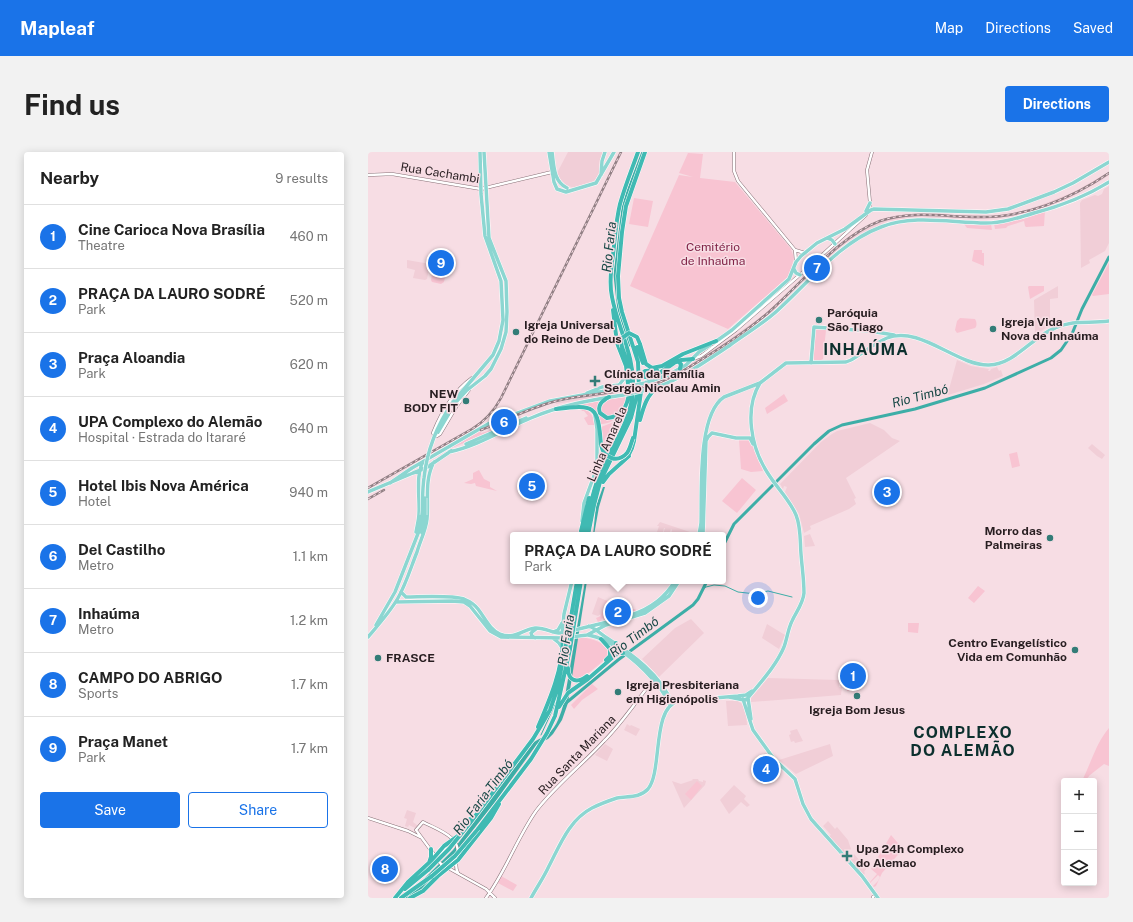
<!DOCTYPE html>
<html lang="en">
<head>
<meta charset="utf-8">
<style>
  :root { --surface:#fff; --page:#f2f2f2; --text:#222; --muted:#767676; --line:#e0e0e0; --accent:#1a73e8 }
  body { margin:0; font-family:"Public Sans",sans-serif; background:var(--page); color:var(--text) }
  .controls { position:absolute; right:12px; bottom:12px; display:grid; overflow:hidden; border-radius:4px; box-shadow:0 2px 10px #0003 }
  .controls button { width:36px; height:36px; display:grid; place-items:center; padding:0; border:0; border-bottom:1px solid var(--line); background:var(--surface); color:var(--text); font:20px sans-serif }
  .you { position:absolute; left:390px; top:446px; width:14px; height:14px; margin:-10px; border:3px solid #fff; border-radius:50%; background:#1a73e8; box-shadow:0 0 0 6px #1a73e833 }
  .badge { display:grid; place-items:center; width:26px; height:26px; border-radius:50%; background:var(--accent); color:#fff; font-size:13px; font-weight:700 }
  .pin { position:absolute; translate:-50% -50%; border:2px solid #fff; box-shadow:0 1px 4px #0006 }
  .popup { position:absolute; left:142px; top:380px; width:216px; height:52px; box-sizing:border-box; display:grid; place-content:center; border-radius:4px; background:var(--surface); filter:drop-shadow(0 1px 3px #0005); font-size:13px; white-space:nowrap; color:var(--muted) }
  .popup b { font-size:15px; color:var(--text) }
  .popup::after { content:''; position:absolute; left:50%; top:100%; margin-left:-8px; border:8px solid transparent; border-top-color:var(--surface) }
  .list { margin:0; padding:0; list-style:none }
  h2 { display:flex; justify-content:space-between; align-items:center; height:52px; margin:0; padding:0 16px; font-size:17px }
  h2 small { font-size:13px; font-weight:400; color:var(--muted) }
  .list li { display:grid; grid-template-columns:26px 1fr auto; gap:12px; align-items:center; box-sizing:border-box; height:64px; padding:0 16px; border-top:1px solid var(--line) }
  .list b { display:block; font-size:15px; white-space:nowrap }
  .list p { margin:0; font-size:13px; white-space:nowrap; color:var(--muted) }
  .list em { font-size:13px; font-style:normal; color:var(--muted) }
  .actions { display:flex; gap:8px; padding:12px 16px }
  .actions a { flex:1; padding:9px 0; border:1px solid var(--accent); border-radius:4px; text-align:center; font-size:14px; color:var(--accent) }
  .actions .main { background:var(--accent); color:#fff }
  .icon { flex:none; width:22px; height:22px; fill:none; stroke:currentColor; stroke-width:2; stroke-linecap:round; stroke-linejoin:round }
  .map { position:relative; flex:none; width:741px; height:746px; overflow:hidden; border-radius:4px }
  header { display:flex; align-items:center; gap:24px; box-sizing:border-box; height:56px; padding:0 20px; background:var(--accent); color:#fff }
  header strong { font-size:19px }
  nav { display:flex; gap:22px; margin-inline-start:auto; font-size:14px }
  .intro { display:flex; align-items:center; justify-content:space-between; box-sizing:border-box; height:96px; padding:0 24px }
  h1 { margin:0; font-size:28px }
  .button { padding:10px 18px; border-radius:4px; background:var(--accent); color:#fff; font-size:14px; font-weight:700 }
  main { display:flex; gap:24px; padding:0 24px }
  aside { flex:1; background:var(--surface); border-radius:4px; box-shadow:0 2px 10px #0003 }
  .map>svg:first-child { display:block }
  .built { fill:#f1ced7 }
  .green { fill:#f8c4d2 }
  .water { fill:#3daea7 }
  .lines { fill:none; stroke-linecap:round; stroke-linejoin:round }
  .stream { stroke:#3daea7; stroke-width:1 }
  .river { stroke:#3daea7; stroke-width:3 }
  .minor-casing { stroke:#897278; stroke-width:3.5 }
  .major-casing { stroke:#fff; stroke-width:4.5 }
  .highway-casing { stroke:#fff; stroke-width:5 }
  .minor { stroke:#fff; stroke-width:2.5 }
  .major { stroke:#8cd6d1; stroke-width:3.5 }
  .highway { stroke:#40bab3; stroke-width:4 }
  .rail-casing { stroke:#917f84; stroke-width:2.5 }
  .rail { stroke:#f7dde4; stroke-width:1; stroke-dasharray:3; stroke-linecap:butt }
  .major-bridge-casing { stroke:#fff; stroke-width:4.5; stroke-linecap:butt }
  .highway-bridge-casing { stroke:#fff; stroke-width:5; stroke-linecap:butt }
  .major-bridge { stroke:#8cd6d1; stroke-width:3.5 }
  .highway-bridge { stroke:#40bab3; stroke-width:4 }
  .poi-dot { fill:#337c77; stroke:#f7dde4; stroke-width:1.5 }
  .labels { text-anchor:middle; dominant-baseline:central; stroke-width:3; stroke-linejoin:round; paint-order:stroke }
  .street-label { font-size:12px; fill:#281e21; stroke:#f7dde4 }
  .park-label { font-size:12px; fill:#812448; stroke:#f7dde4 }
  .poi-label { font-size:12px; font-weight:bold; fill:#281e21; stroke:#f7dde4; text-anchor:start }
  .water-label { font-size:13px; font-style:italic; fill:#184846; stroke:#f7dde4 }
  .district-label { font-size:16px; font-weight:bold; letter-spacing:1px; fill:#0c302e; stroke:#f7dde4 }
</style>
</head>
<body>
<header>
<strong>Mapleaf</strong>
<nav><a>Map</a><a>Directions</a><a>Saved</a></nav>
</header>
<div class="intro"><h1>Find us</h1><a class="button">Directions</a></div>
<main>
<aside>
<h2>Nearby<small>9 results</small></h2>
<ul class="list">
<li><span class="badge">1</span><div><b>Cine Carioca Nova Brasília</b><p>Theatre</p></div><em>460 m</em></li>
<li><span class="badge">2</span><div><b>PRAÇA DA LAURO SODRÉ</b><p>Park</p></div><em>520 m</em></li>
<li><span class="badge">3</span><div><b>Praça Aloandia</b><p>Park</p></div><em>620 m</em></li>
<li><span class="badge">4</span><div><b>UPA Complexo do Alemão</b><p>Hospital · Estrada do Itararé</p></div><em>640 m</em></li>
<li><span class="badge">5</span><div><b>Hotel Ibis Nova América</b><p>Hotel</p></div><em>940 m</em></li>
<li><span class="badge">6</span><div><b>Del Castilho</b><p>Metro</p></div><em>1.1 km</em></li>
<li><span class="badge">7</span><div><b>Inhaúma</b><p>Metro</p></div><em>1.2 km</em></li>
<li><span class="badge">8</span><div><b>CAMPO DO ABRIGO</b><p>Sports</p></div><em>1.7 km</em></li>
<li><span class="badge">9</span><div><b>Praça Manet</b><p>Park</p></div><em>1.7 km</em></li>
</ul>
<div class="actions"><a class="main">Save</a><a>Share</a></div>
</aside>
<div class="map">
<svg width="741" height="746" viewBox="0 0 741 746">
  <rect width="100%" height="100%" fill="#f7dde4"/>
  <!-- built -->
  <path class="built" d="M200,0H235L233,5L231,21L228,27L225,31L206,36L198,33L192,28L189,21Z
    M741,20V23L734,28L703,45L682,54L646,64L622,67L546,65L520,69L493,81L474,94L454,113L452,111L483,83L512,68L527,64L546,62L622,64L651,60L673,53L706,40Z
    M741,34V91L737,99L721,108L722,111L713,116L712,51L714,48L727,43L730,44L734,42L736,37Z
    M39,108L62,112L59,127L57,128L45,126L47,118L39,116Z
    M690,134V146L682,147V173L672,180L669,179V182L667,183L666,148Z
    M408,152L411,154L406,159L360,192L308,225L281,235L280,232L306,222L356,191L394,164Z
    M589,208L603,214L621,217L620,219H622L623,217L629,215L631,219L633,218L635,224L616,232L580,243V241Z
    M258,237V240L188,252L187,249Z
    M502,271L516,278L524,286L532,289L478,326L488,346L486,347L488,352L481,357L442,374L443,377L436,381L431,362L417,340L419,335L416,334L415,337L412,332L453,290L464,282L469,279Z
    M724,292L737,303L734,307L729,304L720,296Z
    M292,370L325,381L324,383H318L317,382L316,383H310V380L309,383H303L304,378L303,377L301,383H295L297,376H296L294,383H288L291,374H289Z
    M442,382L447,394L437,395L436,384Z
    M230,445L237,448L238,452L237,457L234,461L230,464L224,462Z
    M323,467L336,481L291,525L274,507L307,476Z
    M399,472L417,483L411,497L394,486Z
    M400,526L471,528V535H474L473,543L383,550V546Z
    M358,549H370L374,552L378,560L379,573L360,574Z
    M259,572L262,574L263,573L272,577L268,584L256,578Z
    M429,577L435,589L427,591L426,589L423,590L421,583L423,582L422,579Z
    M237,592L245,597L239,609L227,603Z
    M462,592L465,604L428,622L411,608Z
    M397,601L413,619L401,632L383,615Z
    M324,627H330L331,629L335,630V628L338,629L337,633L316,656L304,629L313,632L325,628Z
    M366,633L378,644L376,647L382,653L379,655L373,650L361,662L352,648Z
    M39,658L48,661L45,670L50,674L47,676L41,673L40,675L37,674L39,667L36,666Z
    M460,669L467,677L469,675L480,688L483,697L477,702L461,684L463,683L455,674Z
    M486,702L495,712H497L498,710L501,713L496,720L497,721L496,723L483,708L482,705Z"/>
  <!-- green -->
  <path class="green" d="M320,1L335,2L332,26L367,30L423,97L426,106L421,124L360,177L262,134L311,23L325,25L311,21Z
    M266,46L285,49L280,75L261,72Z
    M677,59L676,74L658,75L657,74L656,69L640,74L638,76L627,77L626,72Z
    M596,72H623L624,78L599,76Z
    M70,98L80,99L82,101L76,130L73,132L64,130L63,128L68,100Z
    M606,98H614V101H616V114L604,109Z
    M741,111V142L725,144L724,143Z
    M661,134H676V139L662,147L660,135Z
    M592,166L607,167C609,170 609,174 607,176L589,181L587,178L589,169Z
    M447,176L458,178L455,207L453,208H446L445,206Z
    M416,242L420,249L399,262L397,256Z
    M259,245C257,256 251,260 241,265L234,262L232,254L239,247Z
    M233,248V264L249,265C243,270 240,272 232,272L219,254L204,253Z
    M259,255L251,276L238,303L236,300L233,275L246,270Z
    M212,256C223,259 225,263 227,273H220L216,266L220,264L216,259H214Z
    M112,278L113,281L123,278L126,279L81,297V296Z
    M371,287L384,288L395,319L383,320L373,317Z
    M649,300L652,314L644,316L641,302Z
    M111,318L116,327L122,330V335L129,339L108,334L107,331L103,332L96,331L105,327V321Z
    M374,326L388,338L369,361L354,349Z
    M523,327L531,340L515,352L507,339Z
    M610,434L617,439L606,451L600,446Z
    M237,448L269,458L250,466L237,469L234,466L233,470H230L228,466L233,464L232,463L237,457Z
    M540,471H551L550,481L540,480Z
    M213,485C224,487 236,489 241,500L239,506L212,528L204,526L201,519L206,487Z
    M477,517L482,520V529L487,538L479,539V529L474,522Z
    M224,532L230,537L214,548L206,557L203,553Z
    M741,576V614L736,612L722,623L717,629H714C723,611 728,591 741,576Z
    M329,629L334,634L323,648L317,642Z
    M523,683L535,697L514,721L508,734L506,735L505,734L510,729L512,725L510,723L502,731V730L509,722L503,717Z
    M19,707L27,714L15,727L7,720Z
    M133,724L149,733L145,739L130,731Z"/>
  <!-- water -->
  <path class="water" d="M235,335H237L231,355L226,383H225L228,354Z
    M217,429H219L200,551L194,568L185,582L180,587L169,592L127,650L86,702L45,746H37L85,698L166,590C170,587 176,585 180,582C189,575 193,561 196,550Z"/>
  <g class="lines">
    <!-- stream -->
    <path class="stream" d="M335,437L338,435L346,433L357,434L370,440L388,442L400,439L424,445
      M173,583L189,548"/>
    <!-- river -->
    <path class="river" d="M262,193L251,158L247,123L255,56L260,39L275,0
      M355,394L366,372L446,292L461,279L474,273L547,257L617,236L683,206L693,198L704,182L714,157L741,105
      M198,551L250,508L325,453L330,447L339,429"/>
    <defs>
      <path id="minor" d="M366,0V19L370,29L427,98L437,101
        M0,23L24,22L113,37L184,20
        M501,59L502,51L499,18L504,0
        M427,98L428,109
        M325,207L333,204L368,178L442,114L498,63
        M101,238L88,255L72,282L69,284H67L65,281C73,261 86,239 104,226
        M0,666L40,679L52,685
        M48,678L73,712L118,737L127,746
        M48,678L55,670C70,678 95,685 89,706C88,711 87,716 90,721
        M71,704L80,692
        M118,746C138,719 149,686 168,659C188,633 214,613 236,589C255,570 269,548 286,527
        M505,746V745"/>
      <path id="major" d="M181,0L186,30L189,37
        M184,0C186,13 185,29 199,36
        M233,23L234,9L237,0
        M189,37L198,40L228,31L246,0
        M498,59L502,51
        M459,86L464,88L467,92
        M426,117L428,121L432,123
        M347,190L364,178L421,127L428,110L433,104L449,91L477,77L503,58L506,57L618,60L640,57L686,40L705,31L741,10
        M443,211L446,175L502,179L526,183
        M300,223L318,213L331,200L342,193
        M290,235C316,225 338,209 361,194C377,182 395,172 410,158C441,130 472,90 513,75C546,62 584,71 618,71C634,71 650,66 666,61C693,54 717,45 741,30
        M219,241L234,235L251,233L255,228L258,219
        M86,249L125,203L131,189L135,168L133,129L117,84L113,42L112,0
        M87,251L98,239L117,224L123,217L133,197L138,180L139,160L138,129L121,86L116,0
        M344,281L368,286H382L385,292
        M98,292L158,266
        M81,300C110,294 136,277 163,266C193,253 223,248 255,243
        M22,331L44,316L120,272L182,249L242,238
        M0,340L45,321L58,316L83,299
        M214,369L216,351L227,321L229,312V277L227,264
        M48,380C49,374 51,367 51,361C52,347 47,320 56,309
        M54,381L57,363
        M331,383L333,371C334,340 329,263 356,245L392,231L418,211L478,210L483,208C495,201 507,191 519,186C552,173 589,214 621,213C647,212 664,185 687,176C707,167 721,172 741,169
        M335,383L338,289L340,285L344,281
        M33,440L38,445C52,445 83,443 96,447C101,449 107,453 110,457C117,466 122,478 132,482C147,488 155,477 167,476C177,475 185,482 194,481L248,468
        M28,450L84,449L96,450L102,454L122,479L133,485L195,486L219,483L238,473L277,461L301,444L311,429
        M263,463C282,457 297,446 307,429
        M8,473L27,440L51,379L54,363
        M221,474C228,477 233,482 239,486C265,503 292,522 304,551
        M185,480L190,478L194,471
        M194,483L196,462L204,429
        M220,483C245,487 276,515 291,535C296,540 298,547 302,553
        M0,485C11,472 22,460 30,446C38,432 43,415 49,400C52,389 58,378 59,367C61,348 56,328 66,310
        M167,486L164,484L163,481L168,477
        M186,487L191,491L195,497
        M361,545L376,548L379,547C392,531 408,514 416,495C419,487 420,477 424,469C428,460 435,452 436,441C436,428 434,415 433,402C432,389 433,375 428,363C422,348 408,335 399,320C383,295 376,257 392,231
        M380,546L383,567
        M375,547L382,569L385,578L406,607L427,627L435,652L443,667L494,724L510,746
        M163,746C169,735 176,725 181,714C192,693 201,668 224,656C232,652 240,649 249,646C260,644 272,646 280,637C295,619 283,555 311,549L370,544L378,543L384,539"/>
      <path id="highway" d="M245,158L249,191L258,214L261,241
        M272,192L278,212L284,216L294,214L315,202L348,189
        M254,195L260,212L263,229
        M269,195L275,211
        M309,209L313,212L312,217
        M284,224L277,225L275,221L277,219L289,218
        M241,245C234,249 229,253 232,261L239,266C254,265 260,253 261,240
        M188,257C227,252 230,253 233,293
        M272,268C276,253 279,243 291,234
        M260,304L264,296L266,289L273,240L276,232L306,211L313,208L325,207
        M235,330L241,322L261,304
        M213,379L221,346
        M216,383C220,362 224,341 232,321C244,294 264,268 265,237C267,204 250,177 244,145C241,132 243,116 245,103C247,86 248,68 252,52C257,34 264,17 270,0
        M220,383L226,353L232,330L263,266L271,236L270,210L254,160L251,146L250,124L254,80L258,54L277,0
        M202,471L209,429
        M206,472L213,429
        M233,487L242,497V504L238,508
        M246,504L251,501H255
        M200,516C200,529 209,532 219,524
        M191,555L200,541L220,527L244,506L248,498V491
        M170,575C182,547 195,517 195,486
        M102,671L165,587L174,572L182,558L189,538L197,497
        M110,677L163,607L179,581L187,564L202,497
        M61,711L63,705V697
        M37,737L60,718
        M27,746L40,730L64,708L76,694L90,684L102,667
        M33,746L64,724
        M42,746L55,739L70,724L90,708L123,666L131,652"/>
    </defs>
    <!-- minor casing -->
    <use href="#minor" class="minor-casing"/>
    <!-- major casing -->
    <use href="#major" class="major-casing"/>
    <!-- highway casing -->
    <use href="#highway" class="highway-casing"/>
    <!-- minor -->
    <use href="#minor" class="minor"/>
    <!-- major -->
    <use href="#major" class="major"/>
    <!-- highway -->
    <use href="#highway" class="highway"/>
    <defs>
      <path id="rail" d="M113,278C138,268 162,256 188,249C222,241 259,241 292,230C303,226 313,220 323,214C350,198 378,180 401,160C434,131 471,84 512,69C544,58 577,65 610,65C656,66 703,47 741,21
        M0,336L104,277C117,269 126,259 133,246L253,0
        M0,347L16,338"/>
    </defs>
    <!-- rail casing -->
    <use href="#rail" class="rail-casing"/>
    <!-- rail -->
    <use href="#rail" class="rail"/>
    <defs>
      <path id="major-bridge" d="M242,238L277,231L300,223
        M255,243L284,237
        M70,280L80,263
        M54,363C55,351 54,339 56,326C59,298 69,273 85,250
        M57,363V346"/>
      <path id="highway-bridge" d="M254,195L253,189L254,186L261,181L269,185L272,192
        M233,293C236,306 249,312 259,301C262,297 263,291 265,286
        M197,497L202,471
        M202,497L206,472
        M60,718L81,697L102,671
        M64,724L87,704L110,677"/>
    </defs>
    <!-- major-bridge casing -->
    <use href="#major-bridge" class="major-bridge-casing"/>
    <!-- highway-bridge casing -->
    <use href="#highway-bridge" class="highway-bridge-casing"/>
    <!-- major-bridge -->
    <use href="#major-bridge" class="major-bridge"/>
    <!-- highway-bridge -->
    <use href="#highway-bridge" class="highway-bridge"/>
  </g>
  <!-- markers -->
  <g class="poi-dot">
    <circle cx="451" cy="168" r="4"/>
    <circle cx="625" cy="177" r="4"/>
    <circle cx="148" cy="180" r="4"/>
    <path d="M225 223h4v4h4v4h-4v4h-4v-4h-4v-4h4z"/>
    <circle cx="98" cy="249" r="4"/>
    <circle cx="682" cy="386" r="4"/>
    <circle cx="707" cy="498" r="4"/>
    <circle cx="10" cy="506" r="4"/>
    <circle cx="250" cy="540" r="4"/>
    <circle cx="489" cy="544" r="4"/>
    <path d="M477 698h4v4h4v4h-4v4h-4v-4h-4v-4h4z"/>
  </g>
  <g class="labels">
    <!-- street labels -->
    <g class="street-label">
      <text transform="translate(72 21) rotate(9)">Rua Cachambi</text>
      <text transform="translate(239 292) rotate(-66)">Linha Amarela</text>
      <text transform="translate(209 603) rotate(-46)">Rua Santa Mariana</text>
    </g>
    <!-- park labels -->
    <g class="park-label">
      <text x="345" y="95">Cemitério<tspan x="345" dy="14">de Inhaúma</tspan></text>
    </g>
    <!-- poi labels -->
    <g class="poi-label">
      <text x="459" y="161">Paróquia<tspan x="459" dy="14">São Tiago</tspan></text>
      <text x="633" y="170">Igreja Vida<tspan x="633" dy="14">Nova de Inhaúma</tspan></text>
      <text x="156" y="173">Igreja Universal<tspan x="156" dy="14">do Reino de Deus</tspan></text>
      <text x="236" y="222">Clínica da Família<tspan x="236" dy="14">Sergio Nicolau Amin</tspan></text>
      <text x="90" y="242" text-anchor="end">NEW<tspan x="90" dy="14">BODY FIT</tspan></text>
      <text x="674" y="379" text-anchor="end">Morro das<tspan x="674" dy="14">Palmeiras</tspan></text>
      <text x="699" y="491" text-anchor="end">Centro Evangelístico<tspan x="699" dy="14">Vida em Comunhão</tspan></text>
      <text x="18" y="506">FRASCE</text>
      <text x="258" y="533">Igreja Presbiteriana<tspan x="258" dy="14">em Higienópolis</tspan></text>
      <text x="489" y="558" text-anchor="middle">Igreja Bom Jesus</text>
      <text x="488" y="697">Upa 24h Complexo<tspan x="488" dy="14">do Alemao</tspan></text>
    </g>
    <!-- water labels -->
    <g class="water-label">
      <text transform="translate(241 95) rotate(-84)">Rio Faria</text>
      <text transform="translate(552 244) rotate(-15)">Rio Timbó</text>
      <text transform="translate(266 485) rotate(-37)">Rio Timbó</text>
      <text transform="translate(198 488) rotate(-81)">Rio Faria</text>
      <text transform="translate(115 645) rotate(-53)">Rio Faria-Timbó</text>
    </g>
    <!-- district labels -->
    <g class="district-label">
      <text x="498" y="197">INHAÚMA</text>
      <text x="595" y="580">COMPLEXO<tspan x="595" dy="18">DO ALEMÃO</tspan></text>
    </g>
  </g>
</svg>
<div class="controls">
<button>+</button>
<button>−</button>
<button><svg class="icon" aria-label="layers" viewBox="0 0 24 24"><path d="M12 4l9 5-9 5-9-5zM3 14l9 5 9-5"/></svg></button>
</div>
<div class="you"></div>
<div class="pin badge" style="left:485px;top:524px">1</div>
<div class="pin badge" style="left:250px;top:460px">2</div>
<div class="popup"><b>PRAÇA DA LAURO SODRÉ</b>Park</div>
<div class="pin badge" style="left:519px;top:340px">3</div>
<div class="pin badge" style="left:398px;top:617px">4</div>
<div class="pin badge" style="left:164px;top:334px">5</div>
<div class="pin badge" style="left:136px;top:270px">6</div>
<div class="pin badge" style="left:449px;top:116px">7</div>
<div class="pin badge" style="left:17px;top:717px">8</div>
<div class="pin badge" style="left:73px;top:111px">9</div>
</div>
</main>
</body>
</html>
